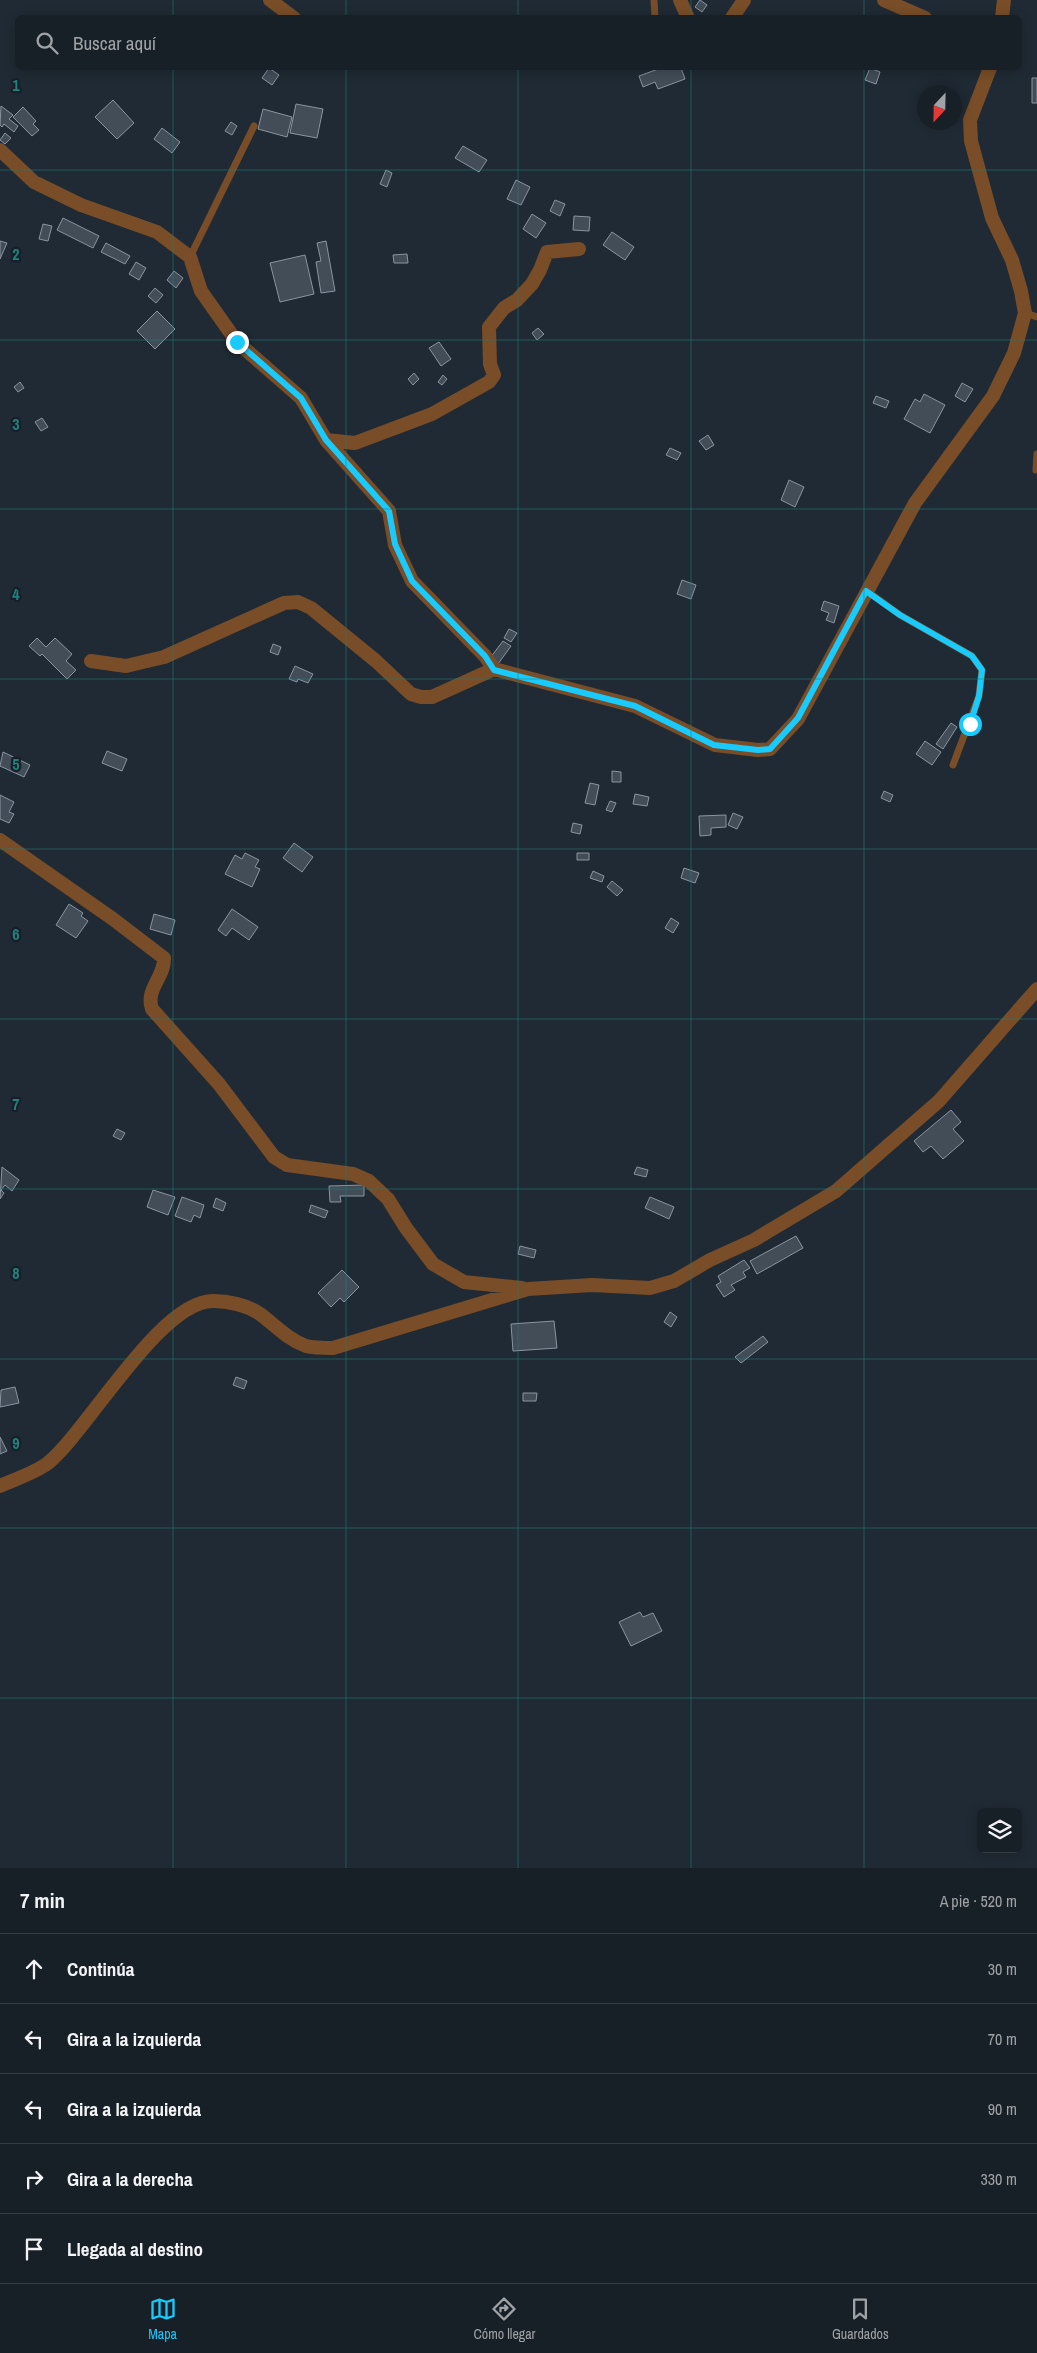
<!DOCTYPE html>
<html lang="es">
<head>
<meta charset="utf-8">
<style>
  :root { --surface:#182027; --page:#252d33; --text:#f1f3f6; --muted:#9fa3a7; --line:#363e44; --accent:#19cafc }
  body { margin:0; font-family:"Archivo Narrow",sans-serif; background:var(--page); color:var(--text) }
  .controls { position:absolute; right:15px; bottom:15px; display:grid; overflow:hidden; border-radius:8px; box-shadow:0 2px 12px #0003 }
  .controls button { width:45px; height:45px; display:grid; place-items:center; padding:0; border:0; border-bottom:1px solid var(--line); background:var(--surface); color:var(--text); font:25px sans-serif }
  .compass { position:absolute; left:917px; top:85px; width:45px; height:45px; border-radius:50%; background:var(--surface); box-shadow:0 2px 12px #0003; rotate:202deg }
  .stop { position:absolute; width:15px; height:15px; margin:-11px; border:4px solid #19cafc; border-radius:50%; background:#fff }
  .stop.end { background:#19cafc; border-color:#fff; box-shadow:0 1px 5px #0008 }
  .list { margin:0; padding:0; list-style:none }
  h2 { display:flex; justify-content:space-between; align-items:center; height:65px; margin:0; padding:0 20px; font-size:21px }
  h2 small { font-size:16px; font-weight:400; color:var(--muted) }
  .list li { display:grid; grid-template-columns:32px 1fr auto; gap:15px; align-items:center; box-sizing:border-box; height:70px; padding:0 20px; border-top:1px solid var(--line) }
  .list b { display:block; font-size:19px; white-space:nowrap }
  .list em { font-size:16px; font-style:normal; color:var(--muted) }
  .icon { flex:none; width:28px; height:28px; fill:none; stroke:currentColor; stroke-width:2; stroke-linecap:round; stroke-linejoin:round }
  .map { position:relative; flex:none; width:1037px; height:1868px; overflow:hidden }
  .search { position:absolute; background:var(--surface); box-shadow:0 2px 12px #0003; left:15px; right:15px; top:15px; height:55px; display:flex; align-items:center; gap:12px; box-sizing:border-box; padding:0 18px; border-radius:8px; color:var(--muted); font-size:19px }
  .sheet { height:415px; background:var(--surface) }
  nav { display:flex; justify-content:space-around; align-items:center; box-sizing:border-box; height:70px; border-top:1px solid var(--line); background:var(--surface); font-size:14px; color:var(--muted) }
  nav a { display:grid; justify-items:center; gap:2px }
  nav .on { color:var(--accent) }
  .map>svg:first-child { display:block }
  .building { fill:#424d58; stroke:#8995a1 }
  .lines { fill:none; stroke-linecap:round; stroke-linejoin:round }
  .service { stroke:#784d27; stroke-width:7 }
  .minor { stroke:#784d27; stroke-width:14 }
  .route { stroke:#19cafc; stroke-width:6 }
  .grid { fill:none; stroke:#23807a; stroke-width:1; stroke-opacity:0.55 }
  .grid-label { font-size:16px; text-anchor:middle; font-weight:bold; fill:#23807a; stroke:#17202a; stroke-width:4.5; stroke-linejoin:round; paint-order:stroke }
</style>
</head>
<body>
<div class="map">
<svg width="1037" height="1868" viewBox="0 0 1037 1868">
  <rect width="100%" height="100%" fill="#202a34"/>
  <!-- building -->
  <path class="building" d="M700,0L707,5L702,12L695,7Z
    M269,68L279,75L272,85L262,78Z
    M661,68H681L685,79L658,89L655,82L643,87L639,76Z
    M870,68L880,72L876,84L865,80Z
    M1032,78H1037V103H1032Z
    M113,100L134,123L117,139L95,117Z
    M296,104L323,109L317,138L290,133Z
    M1,106L13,115L9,119L18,126L14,132L4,124L2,127L0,125Z
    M23,107L36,121L33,124L39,130L32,136L13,117Z
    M263,109L292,117L287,137L258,129Z
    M231,122L237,126L232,135L225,131Z
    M162,128L180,142L172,153L154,139Z
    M5,133L11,138L5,144L0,140Z
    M463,146L487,160L479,172L455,158Z
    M386,170L392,173L387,187L380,184Z
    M516,180L530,187L521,205L507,199Z
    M555,200L565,204L560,216L550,211Z
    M532,214L546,223L536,238L523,229Z
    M574,216L590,217L589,231L573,230Z
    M63,218L99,236L93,248L57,230Z
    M43,224L52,226L48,241L39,239Z
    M612,232L634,247L625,260L603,245Z
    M0,241L7,243L0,259Z
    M326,241L335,291L321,293L316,262L321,261L317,243Z
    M106,243L130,256L125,264L101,252Z
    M407,254L408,263H394L393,255Z
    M305,255L314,294L280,302L270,263Z
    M136,262L146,268L139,280L129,274Z
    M174,271L183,278L176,288L167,280Z
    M155,288L163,295L156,303L148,296Z
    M157,311L175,329L155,349L137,331Z
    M538,328L544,334L537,340L532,333Z
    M439,342L451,359L441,366L429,348Z
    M414,373L419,379L413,385L408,379Z
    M443,375L447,379L442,385L438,382Z
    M20,382L24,388L18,392L14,387Z
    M962,383L973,389L965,402L955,396Z
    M924,394L945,405L930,433L904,419L915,399L920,402Z
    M876,396L889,401L886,408L873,403Z
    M42,418L48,427L41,431L35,422Z
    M708,435L714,445L706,450L699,441Z
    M670,448L681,453L677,460L666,455Z
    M789,480L804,487L795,507L781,500Z
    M682,580L696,585L691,599L677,594Z
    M824,601L839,606L834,623L826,620L829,613L821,610Z
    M509,629L517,633L511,642L504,638Z
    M37,638L46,647L55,638L72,654L66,661L76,670L67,679L42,654L40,656L29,646Z
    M503,641L511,646L498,664L490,658Z
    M273,644L281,647L278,655L270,652Z
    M295,666L313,674L308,683L298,679L297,682L289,679Z
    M951,723L957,727L943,749L936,744Z
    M925,741L941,752L932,765L916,754Z
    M107,751L127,759L122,771L102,763Z
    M3,752L30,765L24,777L0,766Z
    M612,771L621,772V782H612Z
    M590,783L599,785L595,805L585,803Z
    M884,791L893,795L890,802L881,798Z
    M635,794L649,797L647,806L633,804Z
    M0,795L14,802L9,812L14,814L9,823L0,819Z
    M610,801L616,803L612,812L606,810Z
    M733,813L743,817L737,829L728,825Z
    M726,815V827L711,828V835L700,836L699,816Z
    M573,823L582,825L580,834L571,832Z
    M294,843L313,857L302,872L283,858Z
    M245,853L259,860L255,867L260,869L252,887L225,874L235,855L242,859Z
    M577,853H589V860H577Z
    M684,868L699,873L695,883L681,878Z
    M593,871L604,876L602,882L590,878Z
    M612,881L623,890L617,896L607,887Z
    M69,904L83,913L81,916L88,921L76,938L56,925Z
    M232,909L258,927L249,940L232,928L226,936L218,930Z
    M154,914L175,920L171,935L150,929Z
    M671,918L679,923L673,933L665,928Z
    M951,1110L961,1122L953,1129L964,1141L943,1159L931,1146L923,1152L914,1141Z
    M117,1129L125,1133L121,1140L113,1136Z
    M2,1167L19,1180L12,1191L5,1185L1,1190L4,1193L0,1199Z
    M637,1167L648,1170L646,1177L634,1174Z
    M364,1185V1196H340L341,1202H330L329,1186Z
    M153,1190L175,1197L168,1215L147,1207Z
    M182,1197L204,1205L200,1218L194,1215L191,1222L175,1216Z
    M650,1197L674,1207L669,1219L645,1208Z
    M216,1198L226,1203L223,1211L213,1207Z
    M311,1205L328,1211L325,1218L309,1212Z
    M796,1236L803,1248L757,1274L750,1261Z
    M520,1246L536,1250L534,1258L518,1254Z
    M744,1260L750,1268L743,1272L746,1277L731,1285L735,1290L724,1297L716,1285L721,1282L718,1276Z
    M342,1270L359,1287L344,1302L340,1298L331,1307L318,1293Z
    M670,1312L677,1317L671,1327L664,1322Z
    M554,1321L557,1348L513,1351L511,1324Z
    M763,1336L768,1342L741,1363L735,1357Z
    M236,1377L247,1381L244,1389L233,1385Z
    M15,1387L19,1403L0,1407L1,1390Z
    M523,1393H537L536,1401H523Z
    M0,1437L7,1451L0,1454Z
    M640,1612L643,1617L653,1613L662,1631L631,1646L619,1622Z"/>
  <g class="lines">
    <!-- service -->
    <path class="service" d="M654,0L655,18
      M190,257L254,126
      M1025,313L1037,317
      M1036,470L1037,454
      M867,591L900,615L972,656L982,670L979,696L953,765"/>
    <!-- minor -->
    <path class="minor" d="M270,0L294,18
      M680,0L688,18
      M884,0L925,18
      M732,18L744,0
      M1002,18L1004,0
      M0,150L34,182L81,205L157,232L190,257L201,291L237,342L301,398L326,440L389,511L395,545L412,581L485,656L494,669L635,706L715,745L758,750L770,749L798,719L915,503L993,396L1014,353L1025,313L1021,291L1012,260L992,218L971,141L970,120L990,68
      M326,440L355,443L432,414L489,382L494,375L490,364L489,327L504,308L517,300L532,284L540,270L547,252L579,249
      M91,661L126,666L164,657L284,603L298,602L311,608L376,661L411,694L421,697H432L494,669
      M0,840L113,919L164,958C165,977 145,989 152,1009L219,1084L274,1157L287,1165L353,1174L369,1181L388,1199L406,1228L433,1264L464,1282L522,1288
      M0,1486C15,1479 35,1473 48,1463C89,1429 160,1301 213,1301C228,1301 247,1305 260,1314C275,1325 287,1339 306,1346C314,1348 324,1348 333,1348L528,1289L592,1285L650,1288L674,1281L710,1260L754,1240L836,1191L939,1101L1037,989"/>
  </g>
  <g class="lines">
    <!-- route -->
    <path class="route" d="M237,342L301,398L326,440L389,511L395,544L412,581L485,656L494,670L635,706L714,745L758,750L770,749L798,718L866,591L900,615L972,656L982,670L979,696L970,724"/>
  </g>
  <!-- grid -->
  <path class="grid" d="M173,0V18M346,0V18M518,0V18M691,0V18M864,0V18M173,68V1868M346,68V1868M518,68V1868M691,68V1868M864,68V1868M0,170H1037M0,340H1037M0,509H1037M0,679H1037M0,849H1037M0,1019H1037M0,1189H1037M0,1359H1037M0,1528H1037M0,1698H1037"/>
  <g class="grid-label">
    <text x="16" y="91">1</text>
    <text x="16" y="260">2</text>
    <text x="16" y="430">3</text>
    <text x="16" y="600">4</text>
    <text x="16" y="770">5</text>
    <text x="16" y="940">6</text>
    <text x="16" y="1110">7</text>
    <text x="16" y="1279">8</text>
    <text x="16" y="1449">9</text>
  </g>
</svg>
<div class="controls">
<button><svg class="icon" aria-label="layers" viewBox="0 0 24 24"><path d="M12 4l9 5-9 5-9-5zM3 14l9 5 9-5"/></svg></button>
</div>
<svg class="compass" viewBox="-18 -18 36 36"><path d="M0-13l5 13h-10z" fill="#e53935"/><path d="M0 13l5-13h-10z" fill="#9fa3a7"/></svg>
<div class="stop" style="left:970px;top:724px"></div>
<div class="stop end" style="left:237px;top:342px"></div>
<div class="search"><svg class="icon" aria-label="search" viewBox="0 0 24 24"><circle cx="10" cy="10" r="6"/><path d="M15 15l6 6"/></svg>Buscar aquí</div>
</div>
<section class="sheet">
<h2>7 min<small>A pie · 520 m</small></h2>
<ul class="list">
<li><svg class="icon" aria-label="ahead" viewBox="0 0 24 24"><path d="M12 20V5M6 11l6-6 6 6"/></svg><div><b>Continúa</b></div><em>30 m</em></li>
<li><svg class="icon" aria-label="left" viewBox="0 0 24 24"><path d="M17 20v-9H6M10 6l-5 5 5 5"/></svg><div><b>Gira a la izquierda</b></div><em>70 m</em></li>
<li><svg class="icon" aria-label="left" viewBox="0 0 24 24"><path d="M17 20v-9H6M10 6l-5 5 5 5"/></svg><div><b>Gira a la izquierda</b></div><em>90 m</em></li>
<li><svg class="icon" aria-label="right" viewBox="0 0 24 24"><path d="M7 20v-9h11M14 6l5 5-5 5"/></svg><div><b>Gira a la derecha</b></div><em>330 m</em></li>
<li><svg class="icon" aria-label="arrive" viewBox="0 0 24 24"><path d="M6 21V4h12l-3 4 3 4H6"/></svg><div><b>Llegada al destino</b></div></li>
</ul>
</section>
<nav>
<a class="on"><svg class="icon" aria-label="map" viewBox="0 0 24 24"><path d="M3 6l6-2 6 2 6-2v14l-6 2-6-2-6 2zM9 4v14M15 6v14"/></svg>Mapa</a>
<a><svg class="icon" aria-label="directions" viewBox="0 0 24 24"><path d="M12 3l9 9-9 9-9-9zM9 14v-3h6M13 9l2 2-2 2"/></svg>Cómo llegar</a>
<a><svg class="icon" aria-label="saved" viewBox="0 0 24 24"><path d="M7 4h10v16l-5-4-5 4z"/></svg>Guardados</a>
</nav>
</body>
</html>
